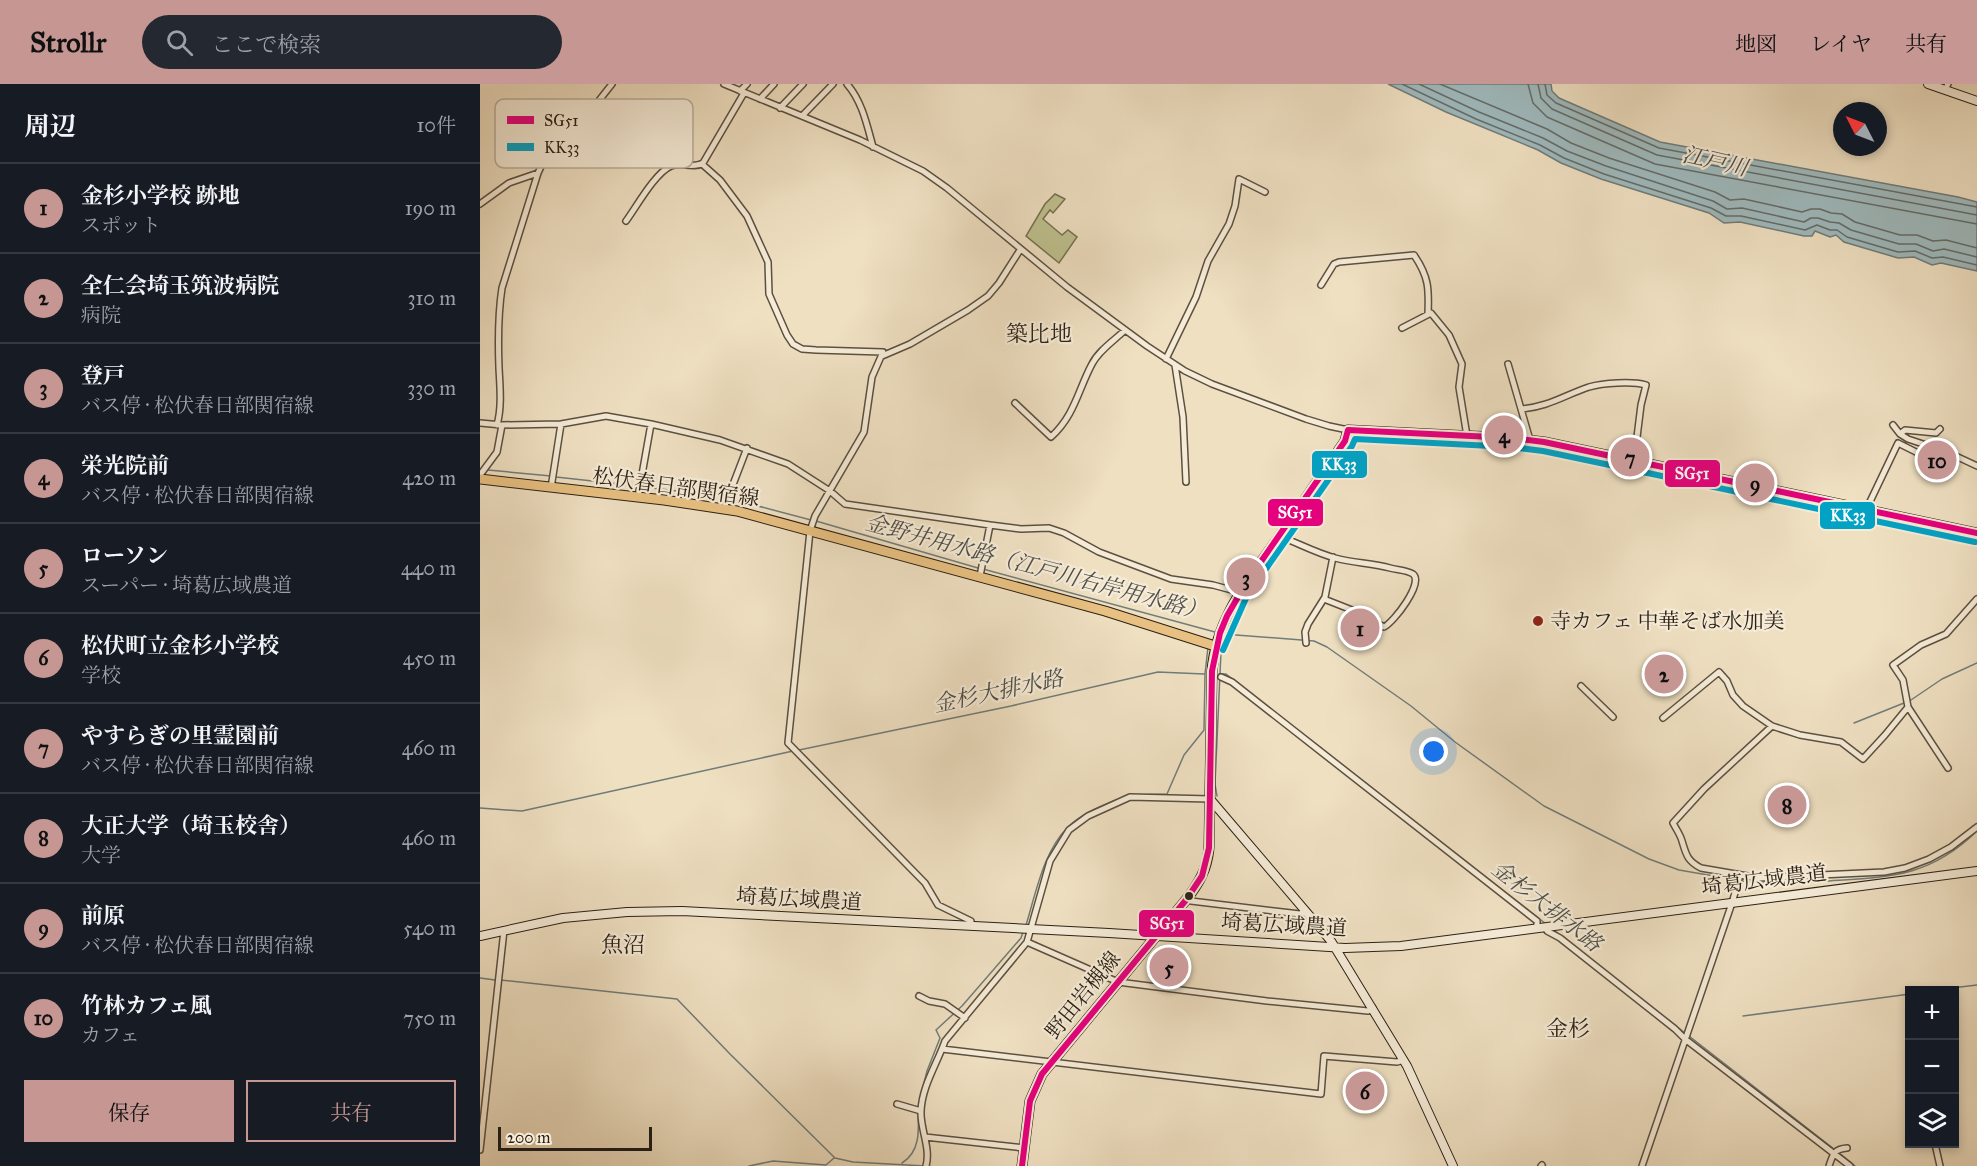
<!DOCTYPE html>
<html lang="ja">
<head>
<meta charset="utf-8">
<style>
  :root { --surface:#171b24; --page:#242831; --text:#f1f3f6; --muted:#9ea1a6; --line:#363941; --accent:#c59692 }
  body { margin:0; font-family:"IM FELL Great Primer","Noto Serif JP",serif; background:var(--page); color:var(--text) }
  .controls { position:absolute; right:18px; bottom:18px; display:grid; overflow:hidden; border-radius:0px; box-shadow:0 3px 9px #0003 }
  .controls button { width:54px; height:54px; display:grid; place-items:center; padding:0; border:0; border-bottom:2px solid var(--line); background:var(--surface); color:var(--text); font:30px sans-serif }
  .compass { position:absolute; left:1353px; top:18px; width:54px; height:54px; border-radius:50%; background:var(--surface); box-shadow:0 3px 9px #0003; rotate:312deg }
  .scale { position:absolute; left:18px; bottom:15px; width:154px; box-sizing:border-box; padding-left:6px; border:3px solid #2b2015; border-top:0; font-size:16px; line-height:21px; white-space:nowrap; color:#2b2015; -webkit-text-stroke:4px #f5ebd7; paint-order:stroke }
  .you { position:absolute; left:954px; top:668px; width:21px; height:21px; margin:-15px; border:4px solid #fff; border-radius:50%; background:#1a73e8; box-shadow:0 0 0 9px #1a73e833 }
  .badge { display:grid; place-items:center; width:39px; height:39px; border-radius:50%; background:var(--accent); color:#111; font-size:20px; font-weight:700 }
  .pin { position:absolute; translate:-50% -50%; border:3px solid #fff; box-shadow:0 2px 6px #0006 }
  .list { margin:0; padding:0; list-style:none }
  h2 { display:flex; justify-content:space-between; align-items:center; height:78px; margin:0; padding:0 24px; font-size:26px }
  h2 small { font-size:20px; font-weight:400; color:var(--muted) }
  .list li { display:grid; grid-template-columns:39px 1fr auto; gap:18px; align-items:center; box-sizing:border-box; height:90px; padding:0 24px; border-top:2px solid var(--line) }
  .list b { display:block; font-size:22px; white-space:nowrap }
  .list p { margin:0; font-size:20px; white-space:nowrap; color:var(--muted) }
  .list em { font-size:20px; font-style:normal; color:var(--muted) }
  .actions { display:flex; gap:12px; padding:18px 24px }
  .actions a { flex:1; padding:14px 0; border:2px solid var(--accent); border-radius:0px; text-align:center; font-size:21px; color:var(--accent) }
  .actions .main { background:var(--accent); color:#111 }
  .icon { flex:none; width:33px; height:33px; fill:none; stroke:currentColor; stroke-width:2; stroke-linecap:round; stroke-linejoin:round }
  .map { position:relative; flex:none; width:1497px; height:1082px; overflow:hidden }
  header { display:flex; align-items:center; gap:36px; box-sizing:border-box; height:84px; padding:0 30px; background:var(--accent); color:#111 }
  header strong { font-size:28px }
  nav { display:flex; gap:33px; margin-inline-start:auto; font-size:21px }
  .search { width:420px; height:54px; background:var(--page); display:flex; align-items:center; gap:15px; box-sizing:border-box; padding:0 21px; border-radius:33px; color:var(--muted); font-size:22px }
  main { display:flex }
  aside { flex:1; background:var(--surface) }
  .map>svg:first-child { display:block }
  .green { fill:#bfc18f; stroke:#757052; stroke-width:1.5 }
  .water { fill:#9fbabe; stroke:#717c7a; stroke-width:1.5 }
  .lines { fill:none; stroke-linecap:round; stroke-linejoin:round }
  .shore { stroke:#656d6a; stroke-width:1.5 }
  .stream { stroke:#717c7a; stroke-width:1.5 }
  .street-casing { stroke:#5c5040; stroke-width:8 }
  .secondary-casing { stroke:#2b2015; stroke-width:10 }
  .primary-casing { stroke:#2b2015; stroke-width:11 }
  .street { stroke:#f5ebd7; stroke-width:5 }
  .secondary { stroke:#f5ebd7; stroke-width:8 }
  .primary { stroke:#e8c081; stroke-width:9 }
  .bus-1-casing { stroke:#f5ebd7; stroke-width:10 }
  .bus-2-casing { stroke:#f5ebd7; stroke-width:10 }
  .bus-1 { stroke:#e5007d; stroke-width:6 }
  .bus-2 { stroke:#02a2c5; stroke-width:6 }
  .poi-dot { fill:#8f2418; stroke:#f5ebd7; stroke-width:2 }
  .bus-dot { fill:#2b2015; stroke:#f5ebd7; stroke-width:2 }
  .labels { text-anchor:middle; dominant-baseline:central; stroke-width:4.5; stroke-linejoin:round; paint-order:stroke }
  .street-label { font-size:21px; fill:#2b2015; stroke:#f5ebd7 }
  .poi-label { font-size:21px; fill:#2b2015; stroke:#f5ebd7; text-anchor:start }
  .water-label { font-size:22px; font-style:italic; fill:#4e4e48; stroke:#f5ebd7 }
  .neighbourhood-label { font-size:22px; fill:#2b2015; stroke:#f5ebd7 }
  .key { fill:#f5ebd7; stroke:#b8ae9d; stroke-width:1.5 }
  .key-label { font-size:16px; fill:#2b2015 }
  .line-badge { stroke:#f5ebd7; stroke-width:2 }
  .badge-label { font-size:16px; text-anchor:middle; font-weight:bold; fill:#fff }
</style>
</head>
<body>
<header>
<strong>Strollr</strong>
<div class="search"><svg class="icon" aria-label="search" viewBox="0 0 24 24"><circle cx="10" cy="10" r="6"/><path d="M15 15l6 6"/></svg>ここで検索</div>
<nav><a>地図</a><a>レイヤ</a><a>共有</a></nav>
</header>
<main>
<aside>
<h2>周辺<small>10件</small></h2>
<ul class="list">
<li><span class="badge">1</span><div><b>金杉小学校 跡地</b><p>スポット</p></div><em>190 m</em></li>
<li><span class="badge">2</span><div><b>全仁会埼玉筑波病院</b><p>病院</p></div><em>310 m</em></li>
<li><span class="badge">3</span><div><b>登戸</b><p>バス停 · 松伏春日部関宿線</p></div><em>330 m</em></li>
<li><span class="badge">4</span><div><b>栄光院前</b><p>バス停 · 松伏春日部関宿線</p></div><em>420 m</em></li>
<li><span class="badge">5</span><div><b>ローソン</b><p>スーパー · 埼葛広域農道</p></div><em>440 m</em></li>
<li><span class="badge">6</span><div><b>松伏町立金杉小学校</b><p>学校</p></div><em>450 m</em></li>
<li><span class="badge">7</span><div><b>やすらぎの里霊園前</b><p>バス停 · 松伏春日部関宿線</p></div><em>460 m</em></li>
<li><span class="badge">8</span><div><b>大正大学（埼玉校舎）</b><p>大学</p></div><em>460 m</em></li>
<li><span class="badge">9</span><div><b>前原</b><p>バス停 · 松伏春日部関宿線</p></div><em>540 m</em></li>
<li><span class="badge">10</span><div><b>竹林カフェ風</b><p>カフェ</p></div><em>750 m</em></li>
</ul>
<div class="actions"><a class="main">保存</a><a>共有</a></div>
</aside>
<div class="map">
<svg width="1497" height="1082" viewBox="0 0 1497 1082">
  <rect width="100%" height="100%" fill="#efe0c2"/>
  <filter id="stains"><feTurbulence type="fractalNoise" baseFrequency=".00333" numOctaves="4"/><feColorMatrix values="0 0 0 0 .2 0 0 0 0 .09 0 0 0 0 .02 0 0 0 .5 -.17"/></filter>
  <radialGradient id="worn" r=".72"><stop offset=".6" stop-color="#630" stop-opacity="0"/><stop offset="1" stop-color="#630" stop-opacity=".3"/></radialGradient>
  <!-- green -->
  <path class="green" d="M575,110L585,115L573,129L570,126L563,135L582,151L588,146L597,153L579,179L546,152L565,120Z"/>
  <!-- water -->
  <path class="water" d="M908,0H1071L1072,7L1079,14L1180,58L1478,113L1497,118V187L1461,179L1452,181L1434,173L1418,174L1364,158L1356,151L1350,153L1335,147L1332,152H1324L1260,138L1244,139L1229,129L1121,95L1081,79L1058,66L966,28Z"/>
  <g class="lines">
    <!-- shore -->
    <path class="shore" d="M922,0L996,35L1060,61L1084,74L1124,90L1231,124L1246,132H1261L1325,146L1337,141L1350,146H1357L1367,153L1418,168L1435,167L1452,174L1463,173L1497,181
      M939,0L999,28L1063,54L1087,67L1126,82L1233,117L1247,125L1262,124L1324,138L1331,134H1338L1350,138L1359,139L1371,146L1419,160H1436L1453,167L1464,165L1497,173
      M960,0L1067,45L1091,59L1129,74L1235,108L1250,116L1264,115L1322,128L1331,125H1340L1351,129L1362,130L1375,138L1420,151H1437L1453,157L1466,156L1497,164
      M1048,0L1053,19L1067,33L1175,80L1497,140
      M1058,0L1061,14L1072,25L1177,71L1497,131
      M1065,0L1067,11L1076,19L1179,64L1497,123"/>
    <!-- stream -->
    <path class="stream" d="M8,386L71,392
      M76,393L158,402
      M163,403L240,412L331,436
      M336,437L498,484
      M503,485L735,548
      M743,550L834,557L847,563L931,622L975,658L1064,722L1169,775L1199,786L1257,796
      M739,590H746L1066,840
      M1428,618L1462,595L1497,579
      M1374,639L1424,619
      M319,666L531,622L678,588L724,590
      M655,711L687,710L704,671L724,646L725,590L728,563
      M737,712L735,700L741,568L746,557
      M0,724L42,727L313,667
      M1262,797C1290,801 1321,799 1349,797C1410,793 1450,793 1497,747
      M546,841C556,809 563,768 588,743C601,730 619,723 636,716
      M1074,846L1082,853
      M1086,856L1205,949
      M0,894L15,896
      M20,896L197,915L250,970L355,1074L373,1078L445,1082
      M1455,906L1497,901
      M1263,932L1430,910
      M1209,952L1354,1065
      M443,1003L447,987L460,954L456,946L482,922L541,854L543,848
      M1358,1068L1375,1082
      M422,1079C440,1068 439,1047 438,1028
      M269,1082L293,1077L346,1081L354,1074"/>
    <defs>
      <path id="street" d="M244,0L380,56L443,87L467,104L587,203L667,262L705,287L732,300L826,335L849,342L868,346
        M367,0C382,17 387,41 393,63
        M1467,2L1468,0
        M260,7L267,0
        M280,15L294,0
        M300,24L323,0
        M322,32L353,0
        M222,80L240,96L267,132L288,178L289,210L307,251L313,260L322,265L336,266L403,268L392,293L384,348L335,432L330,447L308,659L445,799L458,821L491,837V842
        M0,120L29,99L58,89
        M146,137C157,122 175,89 191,82C201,78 213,85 223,79L264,9
        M841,201L854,180L859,178L934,171C949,193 949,205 948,230
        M922,244L951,229L969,251L982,280L979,303L987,352
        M402,272L430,260L488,226L508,212L519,199L540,166
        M686,275L716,213L728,177L749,140L755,122L759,95L785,108
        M1028,280L1050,356
        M695,281L703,333L706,398
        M535,319L571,353C595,331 598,306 612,280C619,266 635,256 645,246
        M1041,325C1068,323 1085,311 1109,303C1123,299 1152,297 1166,301L1161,321L1154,377
        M0,339L22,341L81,340L126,332L171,340L240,356L308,380L350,407L365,420L510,441L541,445L569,444L584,449L619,468L691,495L733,501L759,508
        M17,341C22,323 20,303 19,284C18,258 18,230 22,204L58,89L71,61L117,19L132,0
        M1413,341L1420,350L1428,355L1467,368L1497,382
        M1420,350L1425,346L1456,349L1460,345
        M0,391L17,368L22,341
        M71,404L81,340
        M158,413L171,340
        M244,424L267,364
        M1386,426L1418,359L1440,370L1446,369L1449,362
        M799,452C818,459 836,469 855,474C873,479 892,479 910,484C917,486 927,486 933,490C944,499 914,538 904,543L877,528L844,515
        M500,492L510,441
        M826,559L825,548L828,540L845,513L853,473
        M741,593L752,598L1057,837V844
        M1101,602L1133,633
        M1183,634L1239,588L1247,597L1253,611L1263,622L1292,642L1320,651L1361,658L1383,675L1405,651L1428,623
        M1292,642L1224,705L1193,739C1196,745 1200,750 1202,757C1206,770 1207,777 1221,784L1279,794L1404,788L1425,784L1449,775L1471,763L1497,743
        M1468,684L1428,623L1423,596L1413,581L1441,561L1466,550L1497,515
        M707,815L711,817L820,830L826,827
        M1065,843L1067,847L1080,854L1195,945L1205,955L1370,1082
        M547,858L638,898L787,917L888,927L893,924
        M439,912L449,917L465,920L485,934
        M462,965L841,1010L844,972L917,978L924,976
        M417,1020L441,1027
        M445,1053L544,1064
        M1455,1060L1460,1082
        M0,1066L24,846
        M446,1082C451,1064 440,1045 441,1027C442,1002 457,980 465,957L547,858L570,777L589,746L608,732L650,713L730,715
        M1061,1082L1062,1081
        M1162,1082L1252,819L1260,791
        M1349,1082C1353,1070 1354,1065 1367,1064"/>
      <path id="secondary" d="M1448,0L1497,17
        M730,715L851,857L927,982L973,1082
        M0,852L83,834L147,828L202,827L629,849L865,864L921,862L1497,787"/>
      <path id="primary" d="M0,395L184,416L257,427L625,527L735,562
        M542,1082L550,1017L562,990L706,816C719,799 727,786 729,764L732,587C736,534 770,494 799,453C821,421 843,389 865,357L868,346L1032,354L1064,358L1497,449"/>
    </defs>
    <!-- street casing -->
    <use href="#street" class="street-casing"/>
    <!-- secondary casing -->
    <use href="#secondary" class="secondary-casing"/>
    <!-- primary casing -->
    <use href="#primary" class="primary-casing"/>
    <!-- street -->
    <use href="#street" class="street"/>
    <!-- secondary -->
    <use href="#secondary" class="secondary"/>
    <!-- primary -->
    <use href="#primary" class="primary"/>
    <defs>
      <path id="bus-1" d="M542,1082L550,1017L562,990L706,816L722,792L729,764L732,587L740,549L747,532L766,499L865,357L868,346L1032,354L1064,358L1497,449"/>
      <path id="bus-2" d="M743,566L767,512L872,362L875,355L1031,363L1063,367L1495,458"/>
    </defs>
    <!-- bus-1 casing -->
    <use href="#bus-1" class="bus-1-casing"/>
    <!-- bus-2 casing -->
    <use href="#bus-2" class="bus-2-casing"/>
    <!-- bus-1 -->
    <use href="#bus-1" class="bus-1"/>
    <!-- bus-2 -->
    <use href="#bus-2" class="bus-2"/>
  </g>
  <!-- markers -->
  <circle class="poi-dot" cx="1058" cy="537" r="6"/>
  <circle class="bus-dot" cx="709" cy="812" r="5"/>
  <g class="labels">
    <!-- street labels -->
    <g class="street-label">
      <text transform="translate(196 403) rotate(8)">松伏春日部関宿線</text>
      <text transform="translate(1284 796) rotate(-7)">埼葛広域農道</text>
      <text transform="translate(319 815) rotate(3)">埼葛広域農道</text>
      <text transform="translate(804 841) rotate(3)">埼葛広域農道</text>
      <text transform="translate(603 911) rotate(-51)">野田岩槻線</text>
    </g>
    <!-- poi labels -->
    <g class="poi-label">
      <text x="1070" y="537">寺カフェ 中華そば水加美</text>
    </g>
    <!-- water labels -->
    <g class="water-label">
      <text transform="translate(1235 77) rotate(13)">江戸川</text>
      <text transform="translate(556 483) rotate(15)">金野井用水路（江戸川右岸用水路）</text>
      <text transform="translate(518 607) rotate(-12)">金杉大排水路</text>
      <text transform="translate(1067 822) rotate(38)">金杉大排水路</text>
    </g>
    <!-- neighbourhood labels -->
    <g class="neighbourhood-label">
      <text x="559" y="249">築比地</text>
      <text x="143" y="860">魚沼</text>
      <text x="1088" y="944">金杉</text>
    </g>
  </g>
  <!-- legend -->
  <rect x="15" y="15" width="198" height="69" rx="9" class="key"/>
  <rect x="27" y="32" width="27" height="8" fill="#e5007d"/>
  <rect x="27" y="59" width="27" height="8" fill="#02a2c5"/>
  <g class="key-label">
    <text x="64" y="42">SG51</text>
    <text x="64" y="69">KK33</text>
  </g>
  <g class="line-badge">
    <rect x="831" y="366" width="57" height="29" rx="6" fill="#02a2c5"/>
    <rect x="1184" y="375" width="57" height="29" rx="6" fill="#e5007d"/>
    <rect x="787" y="414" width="57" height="29" rx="6" fill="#e5007d"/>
    <rect x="1339" y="417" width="57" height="29" rx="6" fill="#02a2c5"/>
    <rect x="658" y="825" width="57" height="29" rx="6" fill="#e5007d"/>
  </g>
  <g class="badge-label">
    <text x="859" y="386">KK33</text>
    <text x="1212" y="395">SG51</text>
    <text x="815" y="434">SG51</text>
    <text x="1368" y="437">KK33</text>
    <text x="687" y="845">SG51</text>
  </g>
  <rect width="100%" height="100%" filter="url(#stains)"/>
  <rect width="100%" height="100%" fill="url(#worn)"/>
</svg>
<div class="controls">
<button>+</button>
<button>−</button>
<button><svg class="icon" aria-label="layers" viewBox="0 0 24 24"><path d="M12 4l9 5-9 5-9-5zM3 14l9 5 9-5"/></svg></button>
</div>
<svg class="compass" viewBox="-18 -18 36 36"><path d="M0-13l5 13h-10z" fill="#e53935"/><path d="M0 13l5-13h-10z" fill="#9ea1a6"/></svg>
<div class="scale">200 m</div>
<div class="you"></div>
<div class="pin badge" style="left:880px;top:544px">1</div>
<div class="pin badge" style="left:1184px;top:590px">2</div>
<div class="pin badge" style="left:766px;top:493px">3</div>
<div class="pin badge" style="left:1024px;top:351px">4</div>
<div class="pin badge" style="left:689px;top:883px">5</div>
<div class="pin badge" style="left:885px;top:1007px">6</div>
<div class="pin badge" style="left:1150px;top:373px">7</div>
<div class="pin badge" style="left:1307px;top:721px">8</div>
<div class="pin badge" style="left:1275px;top:399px">9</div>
<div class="pin badge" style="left:1457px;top:376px">10</div>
</div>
</main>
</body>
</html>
